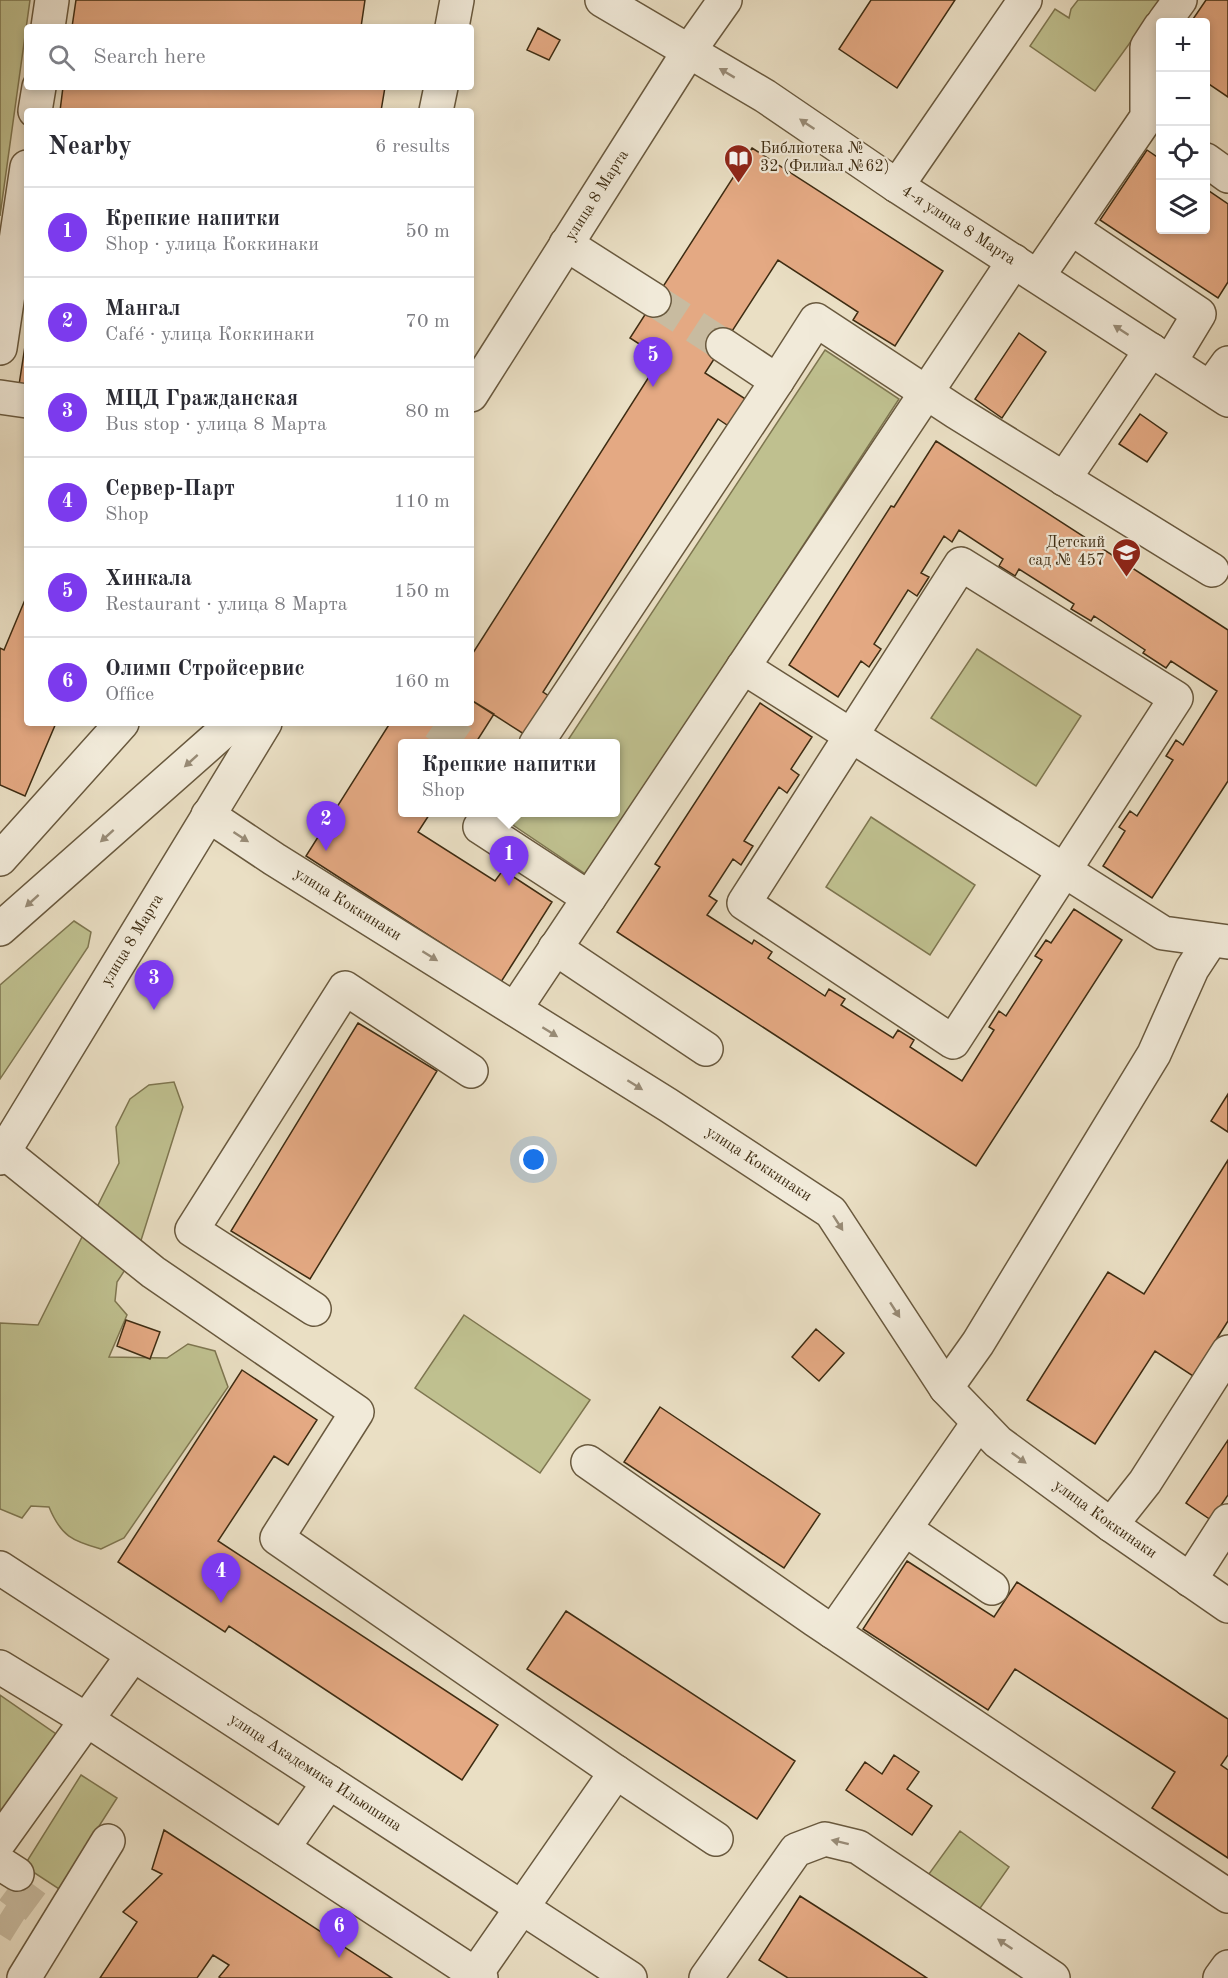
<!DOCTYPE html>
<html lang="en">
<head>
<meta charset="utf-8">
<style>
  :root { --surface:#fff; --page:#f7f7f7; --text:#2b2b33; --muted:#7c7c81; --line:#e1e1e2; --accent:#7c3aed }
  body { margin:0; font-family:"Old Standard TT",serif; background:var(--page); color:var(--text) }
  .controls { position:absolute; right:18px; top:18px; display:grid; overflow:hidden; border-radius:6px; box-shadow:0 3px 9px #0003 }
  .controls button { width:54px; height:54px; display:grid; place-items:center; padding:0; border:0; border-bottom:2px solid var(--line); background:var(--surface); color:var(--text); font:30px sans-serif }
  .you { position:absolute; left:534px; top:1160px; width:21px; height:21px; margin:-15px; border:4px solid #fff; border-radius:50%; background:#1a73e8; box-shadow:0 0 0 9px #1a73e833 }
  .badge { display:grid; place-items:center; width:39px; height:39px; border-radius:50%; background:var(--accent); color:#fff; font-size:20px; font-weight:700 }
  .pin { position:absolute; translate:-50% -50px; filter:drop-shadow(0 2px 3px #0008) }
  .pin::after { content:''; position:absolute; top:32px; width:21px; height:18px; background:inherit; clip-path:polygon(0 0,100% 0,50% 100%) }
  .popup { position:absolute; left:398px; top:739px; width:222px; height:78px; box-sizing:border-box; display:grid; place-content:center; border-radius:6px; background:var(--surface); filter:drop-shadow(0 2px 4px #0005); font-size:20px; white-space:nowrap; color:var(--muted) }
  .popup b { font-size:22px; color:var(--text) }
  .popup::after { content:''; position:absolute; left:50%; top:100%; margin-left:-12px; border:12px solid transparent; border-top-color:var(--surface) }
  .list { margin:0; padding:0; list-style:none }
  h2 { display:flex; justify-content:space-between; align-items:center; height:78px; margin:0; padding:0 24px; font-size:26px }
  h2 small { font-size:20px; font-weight:400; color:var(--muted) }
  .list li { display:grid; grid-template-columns:39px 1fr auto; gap:18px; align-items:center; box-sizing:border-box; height:90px; padding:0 24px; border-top:2px solid var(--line) }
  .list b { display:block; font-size:22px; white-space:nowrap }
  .list p { margin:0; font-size:20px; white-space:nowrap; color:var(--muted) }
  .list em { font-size:20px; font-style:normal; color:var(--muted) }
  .icon { flex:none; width:33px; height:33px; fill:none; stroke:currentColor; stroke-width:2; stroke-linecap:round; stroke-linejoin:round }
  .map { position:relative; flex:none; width:1228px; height:1978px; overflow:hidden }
  .search { position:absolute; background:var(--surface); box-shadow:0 3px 9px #0003; left:24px; top:24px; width:450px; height:66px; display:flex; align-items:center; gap:15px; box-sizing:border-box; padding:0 21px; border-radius:6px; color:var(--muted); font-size:22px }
  .panel { position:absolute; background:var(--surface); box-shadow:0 3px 9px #0003; left:24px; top:108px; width:450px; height:618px; border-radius:6px }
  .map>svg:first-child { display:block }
  .green { fill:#bfc08f; stroke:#7e7650; stroke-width:1.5 }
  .building { fill:#e4a983; stroke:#3e2c12; stroke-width:1.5 }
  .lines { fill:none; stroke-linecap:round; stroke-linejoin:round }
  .minor-tunnel { stroke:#c8bba0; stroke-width:33; stroke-dasharray:33 16; stroke-linecap:butt }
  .minor-casing { stroke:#69593e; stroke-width:36 }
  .minor { stroke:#f1ead9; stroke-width:33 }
  .oneway { fill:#988b76 }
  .labels { text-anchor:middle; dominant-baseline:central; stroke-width:4.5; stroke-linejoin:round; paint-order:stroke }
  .poi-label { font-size:16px; fill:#3e2c12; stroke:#f1ead9; text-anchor:start }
  .street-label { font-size:16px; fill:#3e2c12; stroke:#f1ead9 }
</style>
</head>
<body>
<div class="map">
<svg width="1228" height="1978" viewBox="0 0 1228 1978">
  <rect width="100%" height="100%" fill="#eadfc4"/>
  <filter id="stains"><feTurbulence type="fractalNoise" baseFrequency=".00333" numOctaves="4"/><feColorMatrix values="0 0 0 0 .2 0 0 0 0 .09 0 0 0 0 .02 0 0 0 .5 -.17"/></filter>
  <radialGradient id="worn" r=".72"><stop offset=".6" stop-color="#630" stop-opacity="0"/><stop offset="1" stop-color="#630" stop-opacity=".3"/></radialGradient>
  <!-- green -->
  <path class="green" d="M0,0H30L0,216Z
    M1078,0H1161L1095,91L1030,46L1055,9L1069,18L1071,9Z
    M825,350L899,399L587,875L513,825L521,813L616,812V744L566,743Z
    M977,649L1081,716L1036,786L931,718Z
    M871,817L975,885L930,955L826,887Z
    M74,921L91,932L88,947L0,1079V985Z
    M174,1082L183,1107L138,1250L117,1282L115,1301L127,1315L109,1357L167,1358L188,1344L215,1351L228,1387L124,1538L101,1549C72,1541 61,1536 49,1507L31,1506L22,1518L0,1509V1323L38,1325L119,1163L116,1127L130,1099L149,1085Z
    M464,1315L590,1400L540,1473L415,1388Z
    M0,1695L59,1736L0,1818Z
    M81,1775L117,1798L59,1889L24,1866Z
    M960,1831L1009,1867L976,1914L926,1878Z"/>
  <!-- building -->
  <path class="building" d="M76,0H365L361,27H72Z
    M871,0H955L897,88L839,49Z
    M1206,0H1228V97L1206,82V22H1191Z
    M538,28L560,40L549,60L527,50Z
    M63,87H385L381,111H60Z
    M752,148L943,271L895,346L853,320L858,312L778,260L705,373L747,400L730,427L718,419L543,692L552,698L527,736L471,700V656L661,358L630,338Z
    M1147,150L1160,159V230H1206V189L1228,204V282L1218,298L1100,220Z
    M27,333V386L19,385Z
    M27,333V386L19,385Z
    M1019,333L1046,352L1002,418L975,399Z
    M1140,414L1167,433L1147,462L1119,444Z
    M936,441L1228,630V781L1152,898L1103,866L1125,831L1119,827L1130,811L1137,816L1173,760L1166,756L1176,740L1183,745L1217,691L1171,661L1166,668L1143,653L1145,650L1094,616L1091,621L1071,609L1074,604L1019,569L1015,576L999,566L1003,559L959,530L952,542L944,536L921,573L929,577L917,596L908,590L874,644L881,649L869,667L861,661L838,697L789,665L891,506L894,507Z
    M27,595V723H56L25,796L0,785V648L4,650Z
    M471,700L494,714L475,744H402V812H431L418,832L495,881L503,870L552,902L501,982L306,856L390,723H471Z
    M760,703L812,737L791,769L799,775L787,793L779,787L744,841L753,846L741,865L733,859L709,896L717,901L707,915L752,944L754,940L772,952L768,958L825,996L829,989L845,999L841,1005L893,1038L898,1030L914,1040L910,1047L962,1081L994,1030L989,1027L999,1011L1006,1016L1042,960L1035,956L1046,940L1051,943L1074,909L1122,940L976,1166L617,932L660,867L655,864Z
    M358,1023L437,1071L310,1279L231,1231Z
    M1228,1094V1132L1211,1121Z
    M1228,1160V1321L1193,1376L1155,1351L1095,1444L1027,1400L1108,1272L1144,1294Z
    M126,1320L160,1332L150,1359L117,1346Z
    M816,1329L844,1353L819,1381L792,1357Z
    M242,1370L317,1420L288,1465L274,1456L218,1541L498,1725L462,1780L229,1626L225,1632L118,1562Z
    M660,1407L820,1514L784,1568L624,1462Z
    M1228,1440V1495L1211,1520L1186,1503Z
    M907,1561L994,1617L1017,1582L1228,1719V1755L1221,1765L1228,1770V1858L1152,1808L1175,1772L1015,1669L988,1710L863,1629Z
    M566,1611L795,1761L757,1819L527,1669Z
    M894,1755L919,1772L907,1789L932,1806L912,1835L846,1790L865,1762L882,1774Z
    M164,1830L392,1978H221L219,1977L229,1965L213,1955L197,1978H100L137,1922L123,1912L162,1874L152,1869Z
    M800,1896L858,1933L927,1978H788L759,1960Z"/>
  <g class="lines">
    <!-- minor-tunnel -->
    <path class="minor-tunnel" d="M654,300L723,345
      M435,723L465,744
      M9,1887L36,1907
      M0,1915L19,1927"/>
    <defs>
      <g id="minor">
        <path id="s1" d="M602,0L765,96L897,186L1228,400"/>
        <path d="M1164,22L1180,0"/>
        <path d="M48,27L52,0"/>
        <path d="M452,27L457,0"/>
        <path d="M35,111L39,87"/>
        <path d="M436,111L441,87"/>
        <path d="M1206,160L1228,176"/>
        <path d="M897,186L1025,0"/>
        <path d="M1071,228L1199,314L1170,362"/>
        <path d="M566,244L654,300"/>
        <path d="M1038,276L1147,117V47L1160,27"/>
        <path d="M723,345L777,381"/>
        <path d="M0,348L27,167"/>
        <path d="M1210,388L1228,363"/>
        <path id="s2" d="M471,395L689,51L725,0"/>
        <path d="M0,397L27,401"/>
        <path d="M1064,479L1151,350"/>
        <path d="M961,564L1176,698L953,1042L744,903Z"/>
        <path d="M743,667L1163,933L1228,942"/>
        <path d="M536,744L777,381L816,320L956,412L1212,570"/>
        <path d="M490,812L480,827L589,898"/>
        <path id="s3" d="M208,815L274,859L668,1105L831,1212L946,1388L998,1442L1111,1525L1228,1606"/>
        <path d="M0,859L122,723"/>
        <path d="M0,929L233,723"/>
        <path d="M555,948L706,1049"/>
        <path d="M515,1009L1014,261"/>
        <path d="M4,1152L153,1272L357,1412L277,1538L616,1772L475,1975"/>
        <path id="s4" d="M0,1158L265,723"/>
        <path d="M314,1309L192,1230L345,988L471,1071"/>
        <path d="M946,1388L978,1343L1154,1054L1192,969L1211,940"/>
        <path d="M588,1462L815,1620L1228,1896"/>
        <path d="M1111,1525L1145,1482L1228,1352"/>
        <path d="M905,1529L992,1588"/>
        <path id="s5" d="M0,1568L630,1978"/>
        <path d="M1190,1580L1228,1521"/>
        <path d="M833,1632L979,1422"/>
        <path d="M0,1667L87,1720L481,1978"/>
        <path d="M616,1772L716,1839"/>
        <path d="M0,1841L133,1655"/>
        <path d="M283,1848L329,1782"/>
        <path d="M0,1863L17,1874"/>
        <path d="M24,1978L108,1841"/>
        <path d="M706,1978L796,1850L825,1839L858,1847L1053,1978"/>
        <path d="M1220,1978L1228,1967"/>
      </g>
    </defs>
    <!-- minor casing -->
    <use href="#minor" class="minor-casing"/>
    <!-- minor -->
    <use href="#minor" class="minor"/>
  </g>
  <!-- one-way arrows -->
  <defs><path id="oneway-solid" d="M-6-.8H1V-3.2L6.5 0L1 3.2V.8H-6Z" transform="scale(1.5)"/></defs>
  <g class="oneway">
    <use href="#oneway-solid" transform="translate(727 73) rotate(-149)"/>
    <use href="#oneway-solid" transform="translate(807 124) rotate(-146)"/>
    <use href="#oneway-solid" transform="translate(1121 330) rotate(-147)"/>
    <use href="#oneway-solid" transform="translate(191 761) rotate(138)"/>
    <use href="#oneway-solid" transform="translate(107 836) rotate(138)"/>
    <use href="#oneway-solid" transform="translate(241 837) rotate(33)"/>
    <use href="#oneway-solid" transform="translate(32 901) rotate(138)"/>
    <use href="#oneway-solid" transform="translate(430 956) rotate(32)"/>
    <use href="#oneway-solid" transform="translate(550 1032) rotate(32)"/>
    <use href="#oneway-solid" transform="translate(635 1085) rotate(32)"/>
    <use href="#oneway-solid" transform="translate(838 1223) rotate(57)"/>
    <use href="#oneway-solid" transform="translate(895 1310) rotate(57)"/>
    <use href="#oneway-solid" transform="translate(1019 1458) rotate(36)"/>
    <use href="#oneway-solid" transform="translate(840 1842) rotate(-166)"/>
    <use href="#oneway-solid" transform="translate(1005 1944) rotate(-146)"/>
  </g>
  <!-- icons -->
  <defs>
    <symbol id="library-pin" viewBox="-11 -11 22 30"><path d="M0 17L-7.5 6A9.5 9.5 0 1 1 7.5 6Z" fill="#8f2418" stroke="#f1ead9"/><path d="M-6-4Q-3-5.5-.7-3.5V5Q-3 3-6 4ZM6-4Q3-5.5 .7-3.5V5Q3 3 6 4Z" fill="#fff"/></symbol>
    <symbol id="school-pin" viewBox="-11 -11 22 30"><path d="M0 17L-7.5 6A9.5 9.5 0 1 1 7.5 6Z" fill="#8f2418" stroke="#f1ead9"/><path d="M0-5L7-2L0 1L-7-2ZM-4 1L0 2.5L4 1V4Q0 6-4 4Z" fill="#fff"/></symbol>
  </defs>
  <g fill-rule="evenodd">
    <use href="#library-pin" x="722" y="142" width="33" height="45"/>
    <use href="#school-pin" x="1110" y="536" width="33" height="45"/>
  </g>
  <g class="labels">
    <!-- poi labels -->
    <g class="poi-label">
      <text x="760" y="149">Библиотека №<tspan x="760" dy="18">32 (Филиал №62)</tspan></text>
      <text x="1105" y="543" text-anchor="end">Детский<tspan x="1105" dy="18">сад № 457</tspan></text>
    </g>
    <!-- street labels -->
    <g class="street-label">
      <text stroke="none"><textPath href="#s2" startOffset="236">улица 8 Марта</textPath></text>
      <text stroke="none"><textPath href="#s1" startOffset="422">4-я улица 8 Марта</textPath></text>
      <text stroke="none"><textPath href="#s3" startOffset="166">улица Коккинаки</textPath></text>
      <text stroke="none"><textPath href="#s4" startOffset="255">улица 8 Марта</textPath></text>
      <text stroke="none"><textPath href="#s3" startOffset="652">улица Коккинаки</textPath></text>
      <text stroke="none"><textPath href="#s3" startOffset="1156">улица Коккинаки</textPath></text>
      <text stroke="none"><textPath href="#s5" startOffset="376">улица Академика Ильюшина</textPath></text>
    </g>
  </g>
  <rect width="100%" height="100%" filter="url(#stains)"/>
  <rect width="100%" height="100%" fill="url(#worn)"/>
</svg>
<div class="controls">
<button>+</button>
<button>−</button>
<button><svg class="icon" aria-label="locate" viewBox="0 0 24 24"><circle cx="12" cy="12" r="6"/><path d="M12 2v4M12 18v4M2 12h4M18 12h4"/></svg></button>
<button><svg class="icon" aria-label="layers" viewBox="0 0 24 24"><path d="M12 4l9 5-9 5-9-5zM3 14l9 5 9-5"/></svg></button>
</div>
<div class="you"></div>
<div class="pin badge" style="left:509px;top:886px">1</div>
<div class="popup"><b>Крепкие напитки</b>Shop</div>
<div class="pin badge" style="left:326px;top:851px">2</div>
<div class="pin badge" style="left:154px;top:1010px">3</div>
<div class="pin badge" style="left:221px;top:1603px">4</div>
<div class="pin badge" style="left:653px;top:387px">5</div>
<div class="pin badge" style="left:339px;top:1958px">6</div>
<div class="search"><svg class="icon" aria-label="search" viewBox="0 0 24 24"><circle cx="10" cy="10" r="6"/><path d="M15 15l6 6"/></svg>Search here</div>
<section class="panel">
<h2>Nearby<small>6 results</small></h2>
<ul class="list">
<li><span class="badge">1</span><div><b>Крепкие напитки</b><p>Shop · улица Коккинаки</p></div><em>50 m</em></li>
<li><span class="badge">2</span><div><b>Мангал</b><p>Café · улица Коккинаки</p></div><em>70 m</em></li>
<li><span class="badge">3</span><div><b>МЦД Гражданская</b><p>Bus stop · улица 8 Марта</p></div><em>80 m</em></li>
<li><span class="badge">4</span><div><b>Сервер-Парт</b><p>Shop</p></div><em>110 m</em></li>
<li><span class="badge">5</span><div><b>Хинкала</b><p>Restaurant · улица 8 Марта</p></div><em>150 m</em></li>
<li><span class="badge">6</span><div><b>Олимп Стройсервис</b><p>Office</p></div><em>160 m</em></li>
</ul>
</section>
</div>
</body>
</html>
